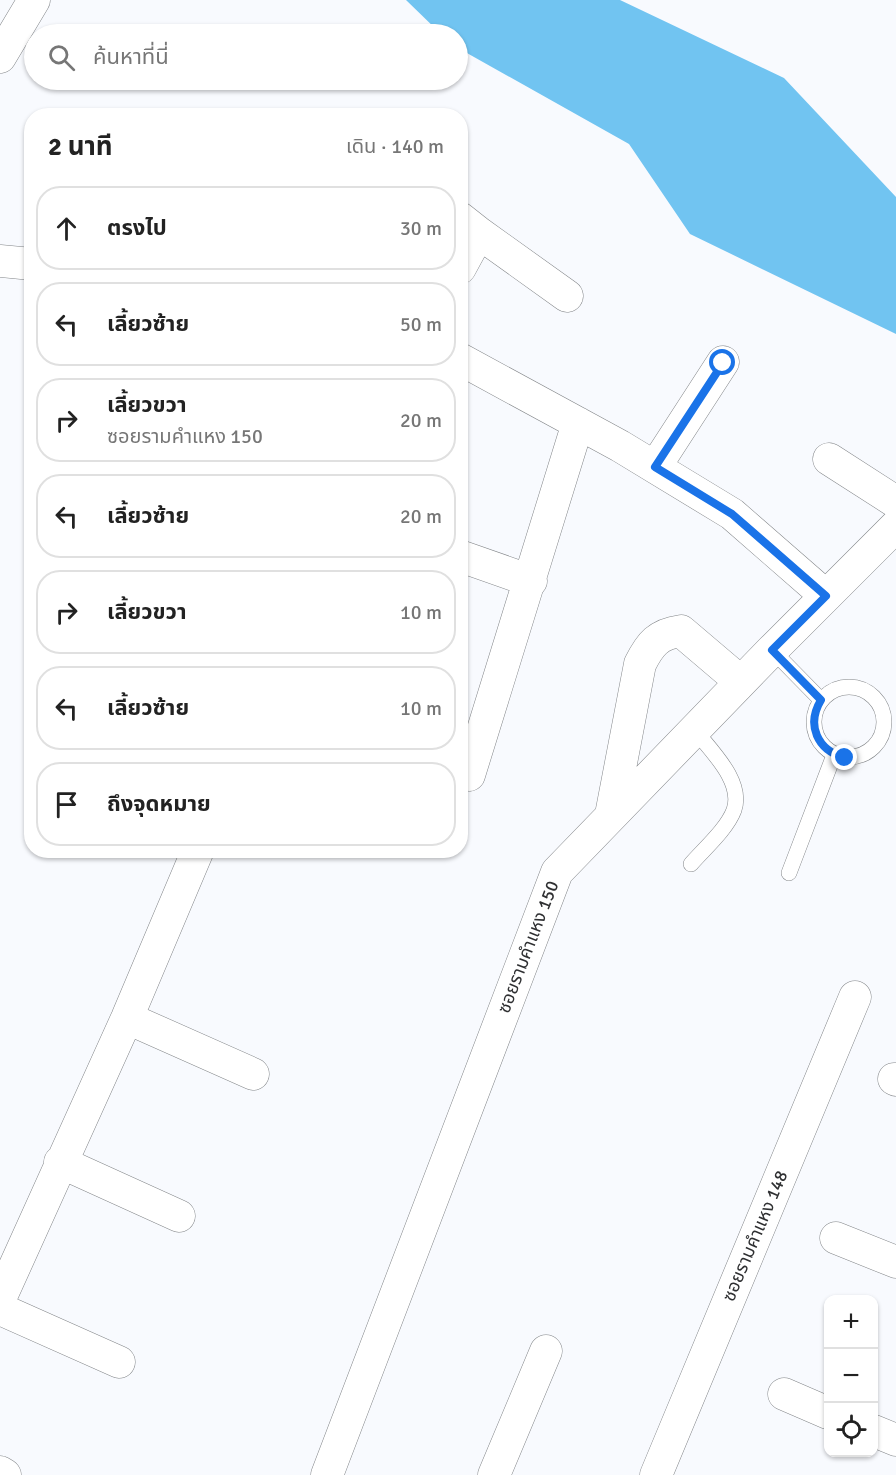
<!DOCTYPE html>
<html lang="th">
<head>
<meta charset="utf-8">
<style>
  :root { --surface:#fff; --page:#f6f6f6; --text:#222; --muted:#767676; --line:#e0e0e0 }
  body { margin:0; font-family:Signika,"Noto Sans Thai",sans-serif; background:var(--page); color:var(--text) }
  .controls { position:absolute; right:18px; bottom:18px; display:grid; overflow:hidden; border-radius:12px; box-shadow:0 2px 4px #0004 }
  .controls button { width:54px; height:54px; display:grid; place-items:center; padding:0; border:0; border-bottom:2px solid var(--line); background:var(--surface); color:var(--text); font:30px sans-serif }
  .stop { position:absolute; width:18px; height:18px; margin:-14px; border:4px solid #1a73e8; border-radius:50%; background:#fff }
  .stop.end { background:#1a73e8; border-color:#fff; box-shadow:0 2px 6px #0008 }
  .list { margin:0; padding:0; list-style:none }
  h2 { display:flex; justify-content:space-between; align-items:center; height:78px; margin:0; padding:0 24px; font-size:26px }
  h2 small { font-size:20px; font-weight:400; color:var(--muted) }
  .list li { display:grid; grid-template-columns:39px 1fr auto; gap:18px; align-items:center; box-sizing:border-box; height:84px; margin:0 12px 12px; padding:0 12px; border:2px solid var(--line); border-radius:24px }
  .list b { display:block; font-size:22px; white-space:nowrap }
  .list p { margin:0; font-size:20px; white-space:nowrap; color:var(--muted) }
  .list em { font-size:20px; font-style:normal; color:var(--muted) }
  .icon { flex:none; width:33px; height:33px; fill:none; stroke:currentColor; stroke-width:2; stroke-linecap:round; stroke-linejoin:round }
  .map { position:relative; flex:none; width:896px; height:1475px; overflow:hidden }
  .search { position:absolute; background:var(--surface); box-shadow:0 2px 4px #0004; left:24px; top:24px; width:444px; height:66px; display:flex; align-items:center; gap:15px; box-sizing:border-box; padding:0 21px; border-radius:33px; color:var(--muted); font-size:22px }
  .panel { position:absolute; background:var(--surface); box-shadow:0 2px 4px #0004; left:24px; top:108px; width:444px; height:750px; border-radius:24px }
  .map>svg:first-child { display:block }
  .water { fill:#71c4f1 }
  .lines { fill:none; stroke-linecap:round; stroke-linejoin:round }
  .lane-casing { stroke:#838689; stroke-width:16 }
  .street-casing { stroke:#838689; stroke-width:33 }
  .lane { stroke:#fff; stroke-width:15 }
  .street { stroke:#fff; stroke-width:32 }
  .route { stroke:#1a73e8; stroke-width:8 }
  .labels { text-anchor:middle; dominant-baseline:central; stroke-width:5; stroke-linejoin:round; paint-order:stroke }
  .street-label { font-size:18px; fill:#2f3032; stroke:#fff }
</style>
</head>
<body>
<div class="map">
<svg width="896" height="1475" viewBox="0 0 896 1475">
  <rect width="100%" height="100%" fill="#f8fafe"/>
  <!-- water -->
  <path class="water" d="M406,0H620L784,78L896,197V334L690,234L629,144L458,48V34H441Z"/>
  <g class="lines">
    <defs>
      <path id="lane" d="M772,650L821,700
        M814 722a35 35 0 1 1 70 0a35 35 0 1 1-70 0Z
        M691,864C704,849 727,829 734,810C744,781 710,750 694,729
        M789,873L834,755"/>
      <path id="street" d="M0,57L34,0
        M460,218L479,233L460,268
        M479,233L567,296
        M0,261L32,264
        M460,359L620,446L732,514L826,596
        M829,459L896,502
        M655,467L723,362
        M460,556L531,581
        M469,775L578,423
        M611,815L640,664C650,644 658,634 681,631L741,682
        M127,1018L253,1074
        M894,1079L896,1080
        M60,1162L179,1216
        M836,1238L896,1262
        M0,1299L127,1018L198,850
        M0,1309L119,1362
        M784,1394L828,1413
        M874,1431L896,1440
        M0,1472L5,1475
        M327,1475L557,872L772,650L896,526
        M494,1475L546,1351
        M656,1475L855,997"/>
    </defs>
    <!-- lane casing -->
    <use href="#lane" class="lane-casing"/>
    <!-- street casing -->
    <use href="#street" class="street-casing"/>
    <!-- lane -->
    <use href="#lane" class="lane"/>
    <!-- street -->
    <use href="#street" class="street"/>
  </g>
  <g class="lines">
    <!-- route -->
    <path class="route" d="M723,363L655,467L732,514L826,596L772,650L821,700C806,725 817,750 845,758"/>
  </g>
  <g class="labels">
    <!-- street labels -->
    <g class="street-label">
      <text transform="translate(528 947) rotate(-69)">ซอยรามคำแหง 150</text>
      <text transform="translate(755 1236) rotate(-67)">ซอยรามคำแหง 148</text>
    </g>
  </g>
</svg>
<div class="controls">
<button>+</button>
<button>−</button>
<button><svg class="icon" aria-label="locate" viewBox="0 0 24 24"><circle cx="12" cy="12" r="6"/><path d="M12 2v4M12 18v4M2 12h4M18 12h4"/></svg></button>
</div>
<div class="stop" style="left:723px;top:363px"></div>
<div class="stop end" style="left:845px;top:758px"></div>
<div class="search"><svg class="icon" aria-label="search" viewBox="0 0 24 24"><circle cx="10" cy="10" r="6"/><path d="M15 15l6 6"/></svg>ค้นหาที่นี่</div>
<section class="panel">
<h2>2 นาที<small>เดิน · 140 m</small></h2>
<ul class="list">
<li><svg class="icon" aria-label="ahead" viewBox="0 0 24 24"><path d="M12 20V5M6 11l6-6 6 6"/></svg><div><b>ตรงไป</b></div><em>30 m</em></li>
<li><svg class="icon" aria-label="left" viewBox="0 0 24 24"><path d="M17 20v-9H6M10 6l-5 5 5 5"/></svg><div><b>เลี้ยวซ้าย</b></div><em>50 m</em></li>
<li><svg class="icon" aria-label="right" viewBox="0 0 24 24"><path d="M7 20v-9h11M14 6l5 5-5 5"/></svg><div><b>เลี้ยวขวา</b><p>ซอยรามคำแหง 150</p></div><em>20 m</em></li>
<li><svg class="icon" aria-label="left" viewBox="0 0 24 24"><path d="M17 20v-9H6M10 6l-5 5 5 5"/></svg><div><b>เลี้ยวซ้าย</b></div><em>20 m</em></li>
<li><svg class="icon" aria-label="right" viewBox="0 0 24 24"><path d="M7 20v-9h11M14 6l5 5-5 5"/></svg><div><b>เลี้ยวขวา</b></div><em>10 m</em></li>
<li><svg class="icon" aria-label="left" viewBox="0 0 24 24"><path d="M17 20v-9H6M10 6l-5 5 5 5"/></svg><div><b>เลี้ยวซ้าย</b></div><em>10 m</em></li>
<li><svg class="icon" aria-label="arrive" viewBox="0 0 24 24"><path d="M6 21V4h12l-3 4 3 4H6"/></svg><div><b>ถึงจุดหมาย</b></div></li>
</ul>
</section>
</div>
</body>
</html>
